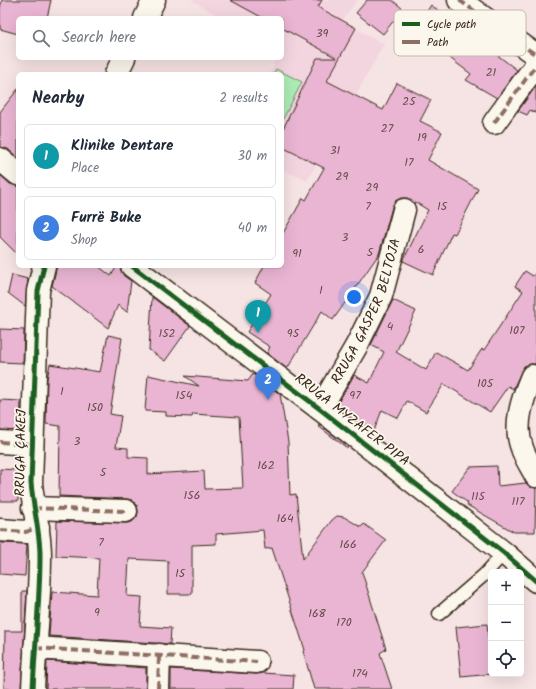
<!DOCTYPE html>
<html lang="en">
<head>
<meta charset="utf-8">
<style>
  :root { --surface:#fff; --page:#f2f2f3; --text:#1f2937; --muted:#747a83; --line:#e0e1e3; --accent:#c8321e }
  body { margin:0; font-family:Kalam,sans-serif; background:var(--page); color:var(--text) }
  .controls { position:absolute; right:12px; bottom:12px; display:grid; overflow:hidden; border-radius:6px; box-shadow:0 4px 16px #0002 }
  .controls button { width:36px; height:36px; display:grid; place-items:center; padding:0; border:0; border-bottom:1px solid var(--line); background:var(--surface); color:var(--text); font:20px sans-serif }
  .you { position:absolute; left:354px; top:297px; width:14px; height:14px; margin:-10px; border:3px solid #fff; border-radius:50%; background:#1a73e8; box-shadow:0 0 0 6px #1a73e833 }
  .badge { display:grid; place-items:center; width:26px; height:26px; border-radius:50%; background:var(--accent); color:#fff; font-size:13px; font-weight:700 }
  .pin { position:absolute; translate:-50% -33px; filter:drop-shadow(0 1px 2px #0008) }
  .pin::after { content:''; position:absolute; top:21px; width:14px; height:12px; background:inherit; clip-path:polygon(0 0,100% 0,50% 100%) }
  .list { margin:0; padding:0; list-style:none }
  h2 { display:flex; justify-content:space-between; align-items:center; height:52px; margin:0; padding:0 16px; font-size:17px }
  h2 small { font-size:13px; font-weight:400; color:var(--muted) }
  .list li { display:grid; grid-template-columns:26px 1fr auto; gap:12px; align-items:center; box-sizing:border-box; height:64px; margin:0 8px 8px; padding:0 8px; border:1px solid var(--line); border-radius:6px }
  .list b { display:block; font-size:15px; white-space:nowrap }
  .list p { margin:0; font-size:13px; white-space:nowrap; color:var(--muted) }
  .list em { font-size:13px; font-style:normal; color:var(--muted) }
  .icon { flex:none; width:22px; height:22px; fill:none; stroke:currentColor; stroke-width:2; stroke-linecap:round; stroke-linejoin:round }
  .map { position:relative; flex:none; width:536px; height:689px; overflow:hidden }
  .search { position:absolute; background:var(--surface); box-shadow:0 4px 16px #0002; left:16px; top:16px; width:268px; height:44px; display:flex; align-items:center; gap:10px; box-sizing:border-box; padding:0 14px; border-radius:6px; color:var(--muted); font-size:15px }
  .panel { position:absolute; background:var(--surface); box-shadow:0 4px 16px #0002; left:16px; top:72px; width:268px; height:196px; border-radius:6px }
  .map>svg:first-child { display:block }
  .built { fill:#f2d5df }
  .green { fill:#acecb5; stroke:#748b6a }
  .building { fill:#e9b5d2; stroke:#3b2a1e }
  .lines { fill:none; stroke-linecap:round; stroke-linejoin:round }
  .service-casing { stroke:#3b2a1e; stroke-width:15 }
  .minor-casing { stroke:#3b2a1e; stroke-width:25 }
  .service { stroke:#fbf7ec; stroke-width:12 }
  .minor { stroke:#fbf7ec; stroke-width:22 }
  .quiet { stroke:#8d6e63; stroke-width:4; stroke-dasharray:8 4; stroke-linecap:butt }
  .cycleway-casing { stroke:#fbf7ec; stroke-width:8 }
  .cycleway { stroke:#1b5e20; stroke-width:5 }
  .labels { text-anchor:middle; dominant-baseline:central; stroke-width:3.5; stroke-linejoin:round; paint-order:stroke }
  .number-label { font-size:12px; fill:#664d4b }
  .street-label { font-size:14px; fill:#3b2a1e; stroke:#fbf7ec }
  .key { fill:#fbf7ec; stroke:#c1baae; stroke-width:1 }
  .key-label { font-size:11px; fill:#3b2a1e }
</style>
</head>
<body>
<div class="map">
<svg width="536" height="689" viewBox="0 0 536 689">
  <rect width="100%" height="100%" fill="#f6e3e4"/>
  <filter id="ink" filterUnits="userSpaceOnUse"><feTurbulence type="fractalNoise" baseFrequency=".025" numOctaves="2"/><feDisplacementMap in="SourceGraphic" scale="8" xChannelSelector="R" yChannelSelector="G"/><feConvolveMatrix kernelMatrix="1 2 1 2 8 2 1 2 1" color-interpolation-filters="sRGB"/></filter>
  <g filter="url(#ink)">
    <!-- built -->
    <path class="built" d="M191,0H357L342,21L384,44L307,181L282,169V74H270L274,65L272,58H282V18H222Z"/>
    <!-- green -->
    <path class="green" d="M276,69L302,82L282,121V74H273Z"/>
    <!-- building -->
    <path class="building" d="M2,0H51L47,18H18V34L0,29V8Z
      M230,0H322L318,7L356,28L327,81L383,110L397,83L431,100L420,121L442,132L428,160L478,189L455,234L452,233L433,275L403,261L428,210L415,202L414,204L408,198H401L395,201L392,207L379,254L333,320L322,311L287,369L267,353L270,347L247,332L271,294L255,283L264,266H282V235L303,198L306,200L324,168L282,147V131L317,58H337L282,28V18H263Z
      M367,0H392L403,9L383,34L356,13Z
      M431,5L517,70L497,98L466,80L471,74L414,31Z
      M536,86V113L530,110L527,115L518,111Z
      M18,89V158L8,149L0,147V112Z
      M0,175L10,184L18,186V255L0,237Z
      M57,266H98L111,276L117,266H119L124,276L131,281L127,312L118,305L108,328L52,286Z
      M525,271L533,276L536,272V364H530L524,366L513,389L508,386L490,412L444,384L426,412L407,401L398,418L382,410L374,431L363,427L336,406L354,375L369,383L384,352L371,345L393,300L416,311L396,352L426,370L436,352L468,370L482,349L484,350L523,291L515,286Z
      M12,275L28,279L25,306L8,293Z
      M152,297L190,326L165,361L149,350Z
      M0,329L24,330L23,363L0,362Z
      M108,335L122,338L110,414L121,416L116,447L128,448V457L148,458V474L204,471L205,489L243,488L239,417L193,414L192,417L166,416V412L145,411L148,375L199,386L185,376L248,381L253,374L280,394L288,442L290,495L296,494L303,559L332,520L337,516L344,517L361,527L364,524L386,540L362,572L386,649L380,653L392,689H314L303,651L305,650L272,548L265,549L263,530L216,534V544L192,545V594H168V561L129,559L127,596L142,597L140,626L171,628L170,644L49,636L52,592L97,595L99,558L56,556L57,521L126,523L132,522L137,517L138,512L137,505L132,500L127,499L59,496L60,426L46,424L47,379L50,364L100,372Z
      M0,400L21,401L20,431L0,430Z
      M319,424L348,446L347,448L318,426Z
      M497,466L498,486L526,483L530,487L536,488L535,532H514L467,505L468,503L452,491L470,467Z
      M0,469L19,470L18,501H0Z
      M0,543L27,544L25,576L0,574Z
      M22,591H27L21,689H4L5,631H22Z
      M487,624L492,674L461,677L456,627Z
      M47,661L146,668V689H46Z
      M171,669L256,674L263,673L294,675L293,689H171Z"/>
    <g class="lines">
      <defs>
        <path id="service" d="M439,614L484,575L504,553"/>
        <g id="minor">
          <path d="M459,0L536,55"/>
          <path d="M145,18L154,0"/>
          <path d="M116,74L124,58"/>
          <path d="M494,123L536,65"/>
          <path d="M0,159L18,174"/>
          <path d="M132,266L320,409L504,553L536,581"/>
          <path d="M532,376C523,397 513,425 522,448C525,458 531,466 536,476"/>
          <path id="s1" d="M320,409L357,345L381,296L404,210"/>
          <path d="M0,442L32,444"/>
          <path d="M33,508L126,511"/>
          <path d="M0,530L26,532L38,527"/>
          <path d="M35,648L257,662"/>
          <path d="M33,689C35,645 40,600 40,555C40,531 33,507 31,483L38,291L44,266"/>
          <path d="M158,689L159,655"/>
        </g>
      </defs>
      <!-- service casing -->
      <use href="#service" class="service-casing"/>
      <!-- minor casing -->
      <use href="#minor" class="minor-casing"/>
      <!-- service -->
      <use href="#service" class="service"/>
      <!-- minor -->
      <use href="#minor" class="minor"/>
      <!-- quiet -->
      <path class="quiet" d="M459,0L536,55
        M494,123L536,65
        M0,442L32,444
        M33,508L126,511
        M0,530L26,532L38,527
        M35,648L257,662
        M158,689L159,655"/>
      <defs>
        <path id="cycleway" d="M132,266L320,409L504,553L536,581
          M33,689C35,645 40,600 40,555C40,531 33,507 31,483L38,291L44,266"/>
      </defs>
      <!-- cycleway casing -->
      <use href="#cycleway" class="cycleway-casing"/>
      <!-- cycleway -->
      <use href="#cycleway" class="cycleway"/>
    </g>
  </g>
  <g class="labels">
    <!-- number labels -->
    <g class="number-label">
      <text x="322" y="33">39</text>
      <text x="491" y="72">21</text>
      <text x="409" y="101">25</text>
      <text x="387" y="128">27</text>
      <text x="422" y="137">19</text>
      <text x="335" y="150">31</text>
      <text x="409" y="162">17</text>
      <text x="342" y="176">29</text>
      <text x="372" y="187">29</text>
      <text x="368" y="206">7</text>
      <text x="442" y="206">15</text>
      <text x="345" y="237">3</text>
      <text x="421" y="249">6</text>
      <text x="370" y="252">5</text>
      <text x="297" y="253">91</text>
      <text x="321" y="290">1</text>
      <text x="390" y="326">4</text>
      <text x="517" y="330">107</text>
      <text x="167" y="333">152</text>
      <text x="293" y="333">95</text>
      <text x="485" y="383">105</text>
      <text x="62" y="391">1</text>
      <text x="184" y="395">154</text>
      <text x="355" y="395">97</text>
      <text x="95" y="407">150</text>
      <text x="77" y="441">3</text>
      <text x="266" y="465">162</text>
      <text x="103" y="472">5</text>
      <text x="192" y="495">156</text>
      <text x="478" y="496">115</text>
      <text x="518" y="501">117</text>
      <text x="285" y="518">164</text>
      <text x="101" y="542">7</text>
      <text x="348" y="544">166</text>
      <text x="180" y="573">15</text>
      <text x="97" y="612">9</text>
      <text x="317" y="613">168</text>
      <text x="344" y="622">170</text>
      <text x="360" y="673">174</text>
    </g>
    <!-- street labels -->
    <g class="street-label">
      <text stroke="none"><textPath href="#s1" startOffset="109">RRUGA GASPER BELTOJA</textPath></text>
      <text transform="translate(352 420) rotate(38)">RRUGA MYZAFER PIPA</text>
      <text transform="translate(21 453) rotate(-89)">RRUGA ÇAKEJ</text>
    </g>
  </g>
  <!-- legend -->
  <rect x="394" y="10" width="132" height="46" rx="6" class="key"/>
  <rect x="402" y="22" width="18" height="4" fill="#1b5e20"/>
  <rect x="402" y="40" width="18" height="4" fill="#8d6e63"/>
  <g class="key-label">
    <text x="427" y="28">Cycle path</text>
    <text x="427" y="46">Path</text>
  </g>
</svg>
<div class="controls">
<button>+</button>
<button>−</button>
<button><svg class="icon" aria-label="locate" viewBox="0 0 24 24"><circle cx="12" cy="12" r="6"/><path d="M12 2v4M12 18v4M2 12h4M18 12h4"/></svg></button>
</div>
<div class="you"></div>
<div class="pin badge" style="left:258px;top:333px;background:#0f9aa8">1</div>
<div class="pin badge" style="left:268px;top:400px;background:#3f7fe0">2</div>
<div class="search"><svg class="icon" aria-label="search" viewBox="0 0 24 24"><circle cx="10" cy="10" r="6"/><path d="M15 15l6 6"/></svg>Search here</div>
<section class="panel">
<h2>Nearby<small>2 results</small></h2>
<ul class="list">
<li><span class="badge" style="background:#0f9aa8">1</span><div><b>Klinike Dentare</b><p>Place</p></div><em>30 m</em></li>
<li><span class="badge" style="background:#3f7fe0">2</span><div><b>Furrë Buke</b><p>Shop</p></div><em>40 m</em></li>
</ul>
</section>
</div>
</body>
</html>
